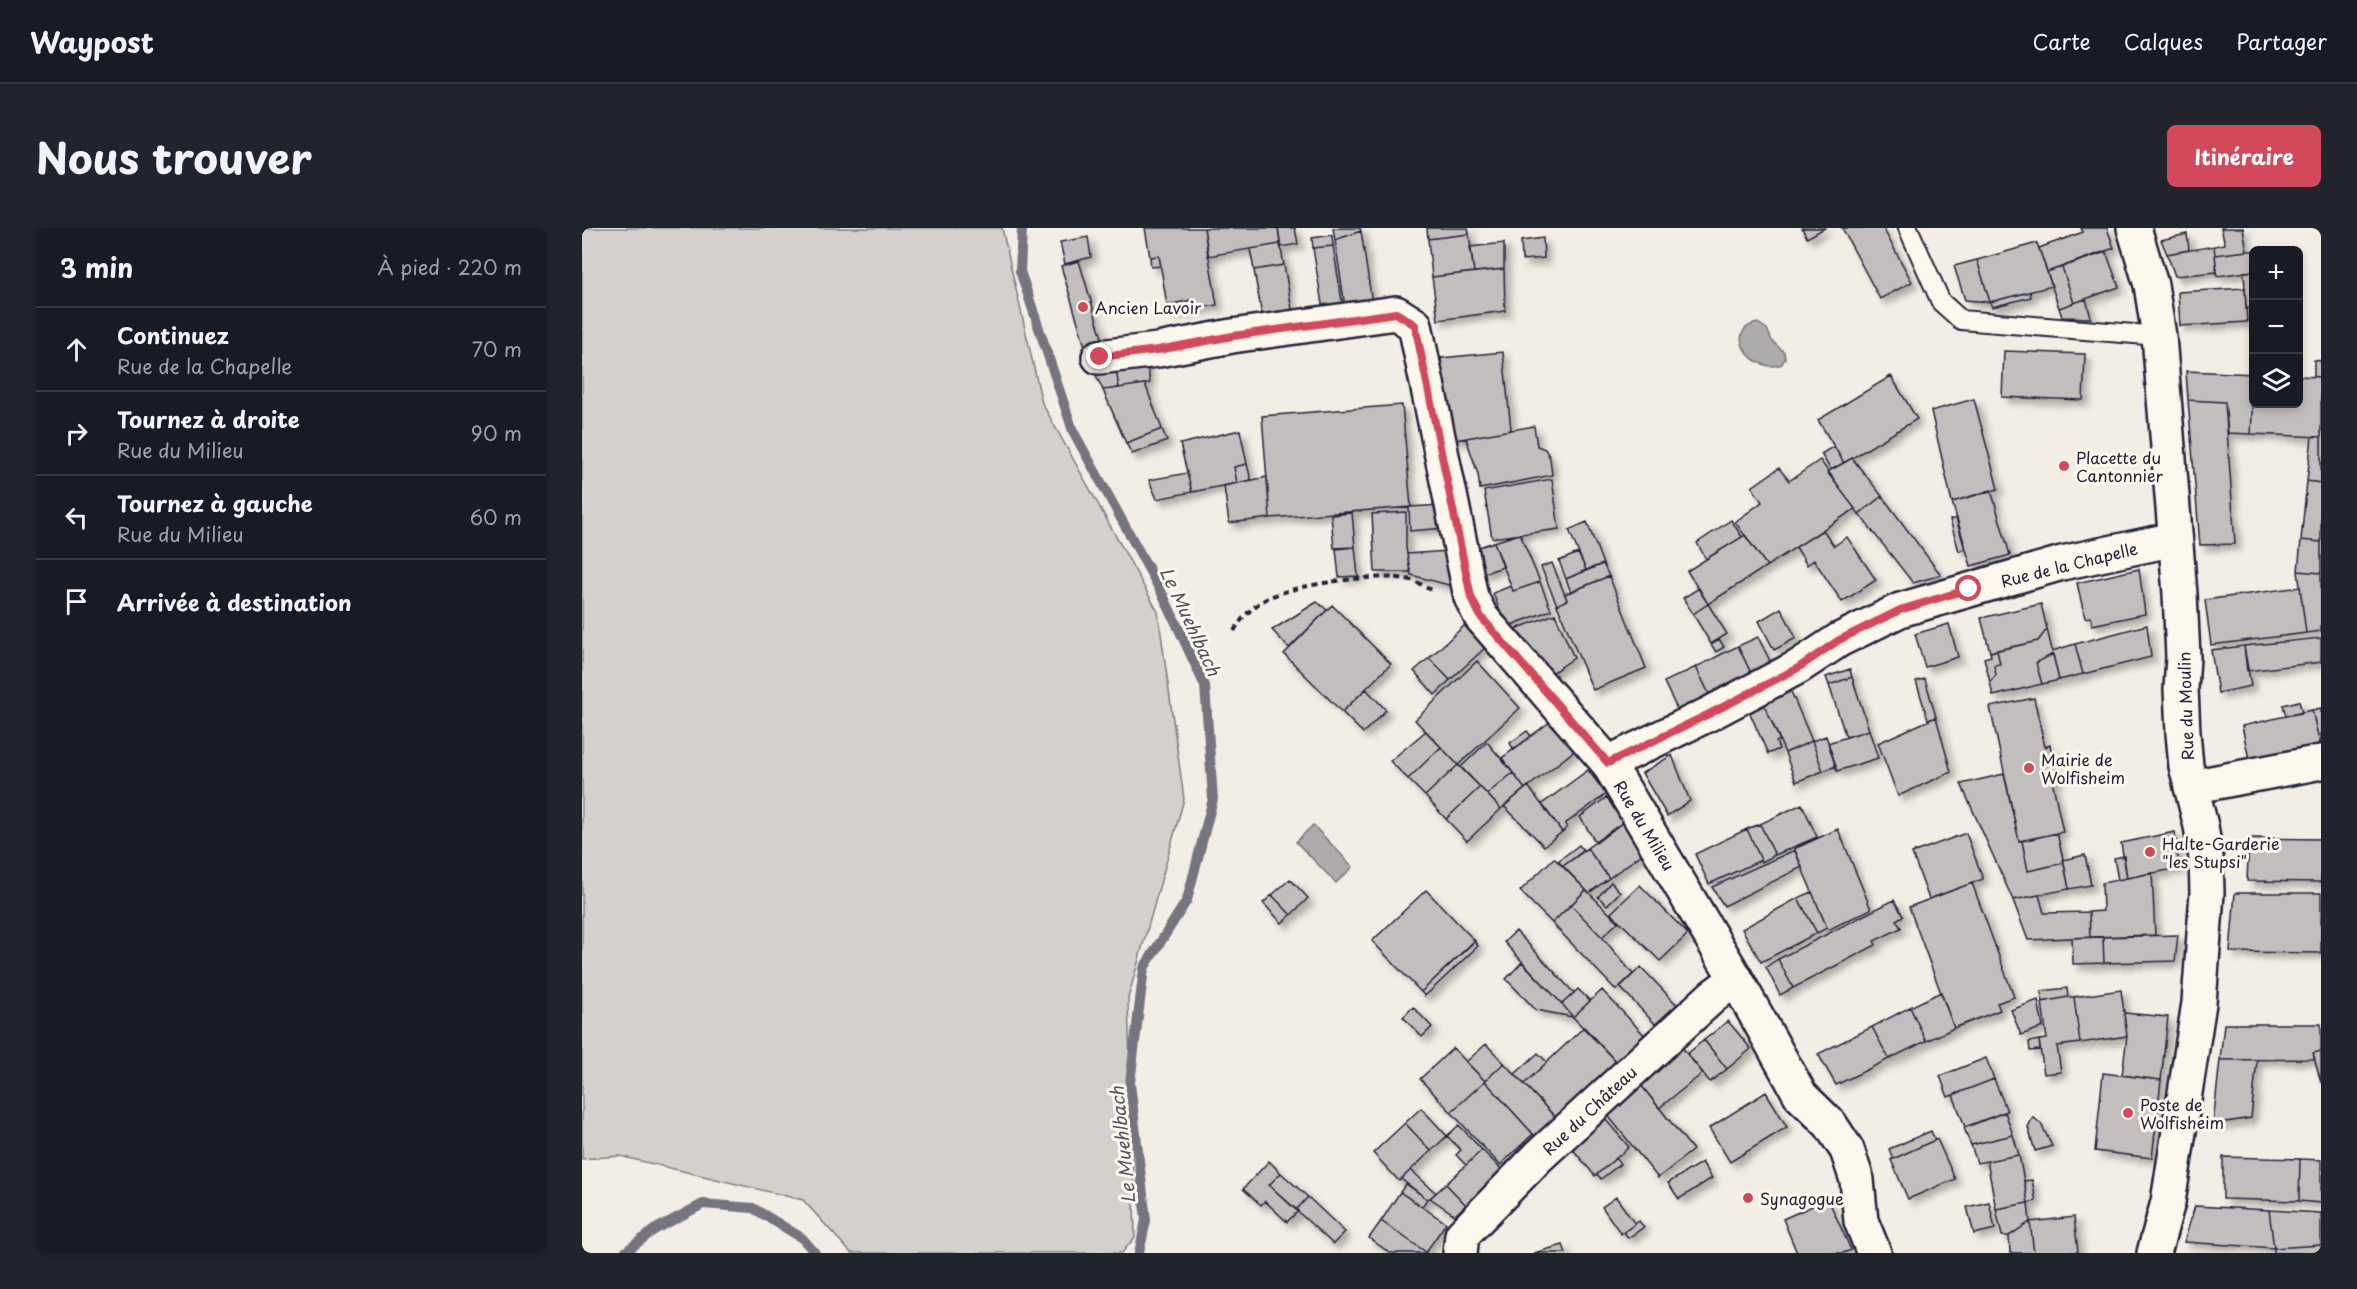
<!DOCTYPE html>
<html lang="fr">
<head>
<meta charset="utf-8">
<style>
  :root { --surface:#171b24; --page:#20242c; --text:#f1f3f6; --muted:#9ea1a6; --line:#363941; --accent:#d1495b }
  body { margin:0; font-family:"Playpen Sans",sans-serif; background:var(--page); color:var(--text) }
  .controls { position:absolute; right:18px; top:18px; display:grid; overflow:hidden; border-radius:9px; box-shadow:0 3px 9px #0003 }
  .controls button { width:54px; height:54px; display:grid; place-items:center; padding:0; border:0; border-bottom:2px solid var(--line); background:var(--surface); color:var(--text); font:30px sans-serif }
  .stop { position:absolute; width:18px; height:18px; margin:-14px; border:4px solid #d1495b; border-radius:50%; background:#fff }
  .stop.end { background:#d1495b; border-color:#fff; box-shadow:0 2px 6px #0008 }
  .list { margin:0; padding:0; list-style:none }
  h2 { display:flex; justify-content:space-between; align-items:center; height:78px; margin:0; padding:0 24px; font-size:26px }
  h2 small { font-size:20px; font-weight:400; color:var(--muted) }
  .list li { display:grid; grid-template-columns:39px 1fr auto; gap:18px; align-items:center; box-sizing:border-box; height:84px; padding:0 24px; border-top:2px solid var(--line) }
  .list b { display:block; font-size:22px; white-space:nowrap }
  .list p { margin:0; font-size:20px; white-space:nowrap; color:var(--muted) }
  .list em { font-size:20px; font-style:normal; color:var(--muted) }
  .icon { flex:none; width:33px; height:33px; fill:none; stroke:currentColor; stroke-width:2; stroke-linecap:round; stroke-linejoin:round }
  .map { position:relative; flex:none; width:1739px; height:1025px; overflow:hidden; border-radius:9px }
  header { display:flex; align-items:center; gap:36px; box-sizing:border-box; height:84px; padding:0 30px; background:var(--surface); border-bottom:2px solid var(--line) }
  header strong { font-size:28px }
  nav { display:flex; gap:33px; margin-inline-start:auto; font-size:21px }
  .intro { display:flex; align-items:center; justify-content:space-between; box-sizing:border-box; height:144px; padding:0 36px }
  h1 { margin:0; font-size:42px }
  .button { padding:15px 27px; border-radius:9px; background:var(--accent); color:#fff; font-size:21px; font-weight:700 }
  main { display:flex; gap:36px; padding:0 36px }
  aside { flex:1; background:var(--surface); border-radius:9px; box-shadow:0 3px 9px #0003 }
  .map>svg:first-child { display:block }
  .green { fill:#d4d1cc; stroke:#7b7a84; stroke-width:1.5 }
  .water { fill:#aeabad; stroke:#76747f; stroke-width:1.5 }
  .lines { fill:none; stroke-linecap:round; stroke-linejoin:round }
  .stream { stroke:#76747f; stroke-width:10 }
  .building { fill:#c2bebe; stroke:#22223b; stroke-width:1.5; filter:url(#shadow) }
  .lane-casing { stroke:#22223b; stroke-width:22 }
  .street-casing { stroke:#22223b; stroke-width:38 }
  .secondary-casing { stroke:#22223b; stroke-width:38 }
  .path { stroke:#22223b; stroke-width:4; stroke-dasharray:6 4.5; stroke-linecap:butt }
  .lane { stroke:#fbf7ec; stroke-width:18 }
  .street { stroke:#fbf7ec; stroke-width:33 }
  .secondary { stroke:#fbf7ec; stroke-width:33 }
  .route { stroke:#d1495b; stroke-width:8 }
  .poi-dot { fill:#d1495b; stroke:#fbf7ec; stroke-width:2 }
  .labels { text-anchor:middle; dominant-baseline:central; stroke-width:6; stroke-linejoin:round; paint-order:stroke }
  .poi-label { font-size:16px; fill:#22223b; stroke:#fbf7ec; text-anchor:start }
  .street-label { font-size:16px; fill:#22223b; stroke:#fbf7ec }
  .water-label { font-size:18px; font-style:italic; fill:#535263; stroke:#fbf7ec }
</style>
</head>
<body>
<header>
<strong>Waypost</strong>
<nav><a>Carte</a><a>Calques</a><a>Partager</a></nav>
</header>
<div class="intro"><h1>Nous trouver</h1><a class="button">Itinéraire</a></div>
<main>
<aside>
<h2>3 min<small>À pied · 220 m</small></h2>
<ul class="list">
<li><svg class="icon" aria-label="ahead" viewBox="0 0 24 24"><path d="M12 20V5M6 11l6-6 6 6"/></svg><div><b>Continuez</b><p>Rue de la Chapelle</p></div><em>70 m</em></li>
<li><svg class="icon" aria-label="right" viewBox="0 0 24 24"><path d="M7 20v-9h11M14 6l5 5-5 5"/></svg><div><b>Tournez à droite</b><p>Rue du Milieu</p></div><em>90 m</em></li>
<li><svg class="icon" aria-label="left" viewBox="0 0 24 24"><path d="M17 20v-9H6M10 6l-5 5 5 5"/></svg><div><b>Tournez à gauche</b><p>Rue du Milieu</p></div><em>60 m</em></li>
<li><svg class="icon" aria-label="arrive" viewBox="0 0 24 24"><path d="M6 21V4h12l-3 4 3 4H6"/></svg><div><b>Arrivée à destination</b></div></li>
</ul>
</aside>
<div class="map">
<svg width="1739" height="1025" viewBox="0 0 1739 1025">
  <defs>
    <filter id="shadow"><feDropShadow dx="5.5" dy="5.5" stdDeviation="3" flood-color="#0004"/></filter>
  </defs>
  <rect width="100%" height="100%" fill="#f2eee5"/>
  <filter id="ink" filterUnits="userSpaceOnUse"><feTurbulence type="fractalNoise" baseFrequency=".0167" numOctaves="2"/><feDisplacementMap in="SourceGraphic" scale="12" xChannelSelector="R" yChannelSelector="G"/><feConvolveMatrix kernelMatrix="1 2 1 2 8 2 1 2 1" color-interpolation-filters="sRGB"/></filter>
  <g filter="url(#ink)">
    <!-- green -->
    <path class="green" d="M0,0H420L460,175L576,384L602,571L546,770L553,1009L540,1025H269L221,972L38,928L0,931Z"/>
    <!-- water -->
    <path class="water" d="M1176,95L1185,101L1190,113L1202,124L1203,130L1200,136C1171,148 1139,101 1176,95Z
      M731,597L771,639L754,655L714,614Z"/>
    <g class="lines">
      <!-- stream -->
      <path class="stream" d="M440,0L438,43L491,203L582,369L623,458L631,571L605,672L562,740L548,855L564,992L557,1025
        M42,1025L72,1002L121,976L171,980L220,1010L233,1025"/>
    </g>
    <!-- building -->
    <path class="building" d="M563,0H622L635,77L612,81L610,72L585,77L577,28L568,29Z
      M622,0H696L698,16L626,28Z
      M696,0H713L716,16L699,19Z
      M751,0H778L779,3L753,12Z
      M845,0H886L887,6L846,11Z
      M1220,0H1243L1225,10Z
      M1260,0H1301L1330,54L1298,71Z
      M1499,0H1525L1532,20L1465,44L1457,20L1501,4Z
      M1639,0H1661L1665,23L1633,27L1632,18L1643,16Z
      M779,3L790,75L763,79L753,12Z
      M887,6L892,44L850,49L846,11Z
      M1605,6L1607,22L1585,26L1579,12Z
      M750,7L751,18L731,20L730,10Z
      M506,9L509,29L483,36L478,14Z
      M961,10L962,30L940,32L939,13Z
      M922,15V41L892,44L888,19Z
      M1455,15L1470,58L1408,74L1395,32Z
      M698,16L702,37L672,42L668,21Z
      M751,18L761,80L741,82L731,20Z
      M1632,18L1635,44L1593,48L1585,26Z
      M1665,23H1672V43L1635,48L1633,27Z
      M1524,24L1537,59L1492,75L1480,39Z
      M577,28L579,38L569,39L568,29Z
      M1395,32L1408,74L1383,72L1372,38Z
      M497,33L523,120L505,125L479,38Z
      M702,37L711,87L680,88L672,42Z
      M1480,39L1492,75L1477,80L1465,44Z
      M922,41L923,83L856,92L850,49Z
      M1672,43V80H1664L1662,44Z
      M1663,60L1665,94L1598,98L1596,64Z
      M1448,64L1449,69L1410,79L1408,74Z
      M1504,71L1509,90L1480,89L1477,80Z
      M610,72L612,81L587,85L585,77Z
      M1422,123L1503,126L1501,172L1420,169Z
      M921,124L929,202L868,213L859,130Z
      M564,129L568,155L537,160L533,135Z
      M1732,132L1739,133V149H1732Z
      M533,135L537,160L521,162L510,139Z
      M1604,143L1672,146L1669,206L1646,205L1643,174L1606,172Z
      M1309,148L1335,191L1262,235L1236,192Z
      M1672,148V176H1716V148L1739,149V209L1669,206Z
      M563,156L580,201L544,215L521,162Z
      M1392,171L1416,261L1370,274L1349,183Z
      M1606,172L1643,174L1653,316L1618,317Z
      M820,177L829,279L688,290L680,188Z
      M952,198L955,218L963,221L968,230L970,247L898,261L896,246L884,210Z
      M580,201L585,213L550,226L544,215Z
      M658,202L665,236L652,239L655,255L610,264L598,216Z
      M1730,209H1739V255L1725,253Z
      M1252,218L1262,235L1249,242L1239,226Z
      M1270,230L1300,268L1277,286L1245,244Z
      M1238,232L1273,281L1185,338L1153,294L1180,274L1170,259L1197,240L1207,253Z
      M665,236L669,252L655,255L652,239Z
      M605,245L610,264L575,271L567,252Z
      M685,249L688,290L647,295L642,258Z
      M970,251L977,301L910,310L902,263Z
      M1725,253L1739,255V314L1719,312Z
      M1409,262L1428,327L1389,338L1370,274Z
      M1300,268L1359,347L1331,355L1277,286Z
      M861,277L862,300L828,303L827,279Z
      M824,284V320L828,344H793L790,286Z
      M770,285L773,319L752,320L749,287Z
      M1374,290L1383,321L1377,323L1368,292Z
      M1149,292L1160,309L1124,331L1115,315Z
      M1005,294L1021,336L1004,342L987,302Z
      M1241,302L1252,318L1265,309L1294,352L1260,374L1232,332L1225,337L1214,319Z
      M938,306L958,354L931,363L912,314Z
      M1163,307L1185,338L1126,376L1105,343Z
      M1719,312L1739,314V345L1716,343Z
      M912,314L921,339L899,346L891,321Z
      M773,319L776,348L757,349L754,321Z
      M866,323L874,359L829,347L825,326Z
      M996,325L1004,342L984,351L977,333Z
      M970,335L985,372L975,377L959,339Z
      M1021,336L1027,348L989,364L984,351Z
      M1557,341L1563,386L1510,397L1509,389L1503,390L1495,355Z
      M1716,343L1739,345V403L1724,405Z
      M1027,348L1064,440L1011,462L975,377L985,372L983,366Z
      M958,354L969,382L924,399L911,365L929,358L931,363Z
      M1718,359L1724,405L1629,417L1623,372Z
      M1117,360L1126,376L1111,386L1101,370Z
      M735,374L745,382L707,420L690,402Z
      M1126,376L1145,406L1129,416L1111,386Z
      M1459,376L1465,401L1456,413L1408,424L1399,390Z
      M750,377L809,436L760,484L702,426Z
      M1199,380L1214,410L1192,422L1177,393Z
      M973,386L992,430L964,449L928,403Z
      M1367,396L1376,429L1343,439L1333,406Z
      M883,397L904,419L868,452L847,430Z
      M1565,397L1569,429L1501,446L1493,416Z
      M1465,401L1471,426L1454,435L1460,456L1411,468L1408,454L1414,447L1412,437L1418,436L1415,422L1456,413Z
      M1176,409L1190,437L1170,447L1156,418Z
      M1739,410V434L1665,443L1662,418Z
      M1137,411L1142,419L1134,424L1129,416Z
      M1493,416L1501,446L1477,452L1470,423Z
      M1156,418L1170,447L1128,468L1114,439Z
      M1662,418L1669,458L1636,465L1629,422Z
      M1415,422L1418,436L1412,437L1414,447L1408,454L1402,430L1409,428L1408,424Z
      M1471,426L1477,452L1460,456L1454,435Z
      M847,430L868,452L853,467L832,443Z
      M895,433L938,480L876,537L833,492Z
      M1114,439L1128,468L1096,483L1082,454Z
      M1268,441L1270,449L1247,457L1244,449Z
      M1270,449L1287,502L1264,509L1247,457Z
      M1343,451L1354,489L1346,492L1334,453Z
      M784,461L804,482L781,505L760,484Z
      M1208,461L1230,513L1203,525L1182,476Z
      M1452,470L1463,519L1468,517L1476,552H1470L1481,604L1437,613L1408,479Z
      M1717,473L1720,485L1704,488L1701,477Z
      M1182,476L1198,512L1194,514L1197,521L1186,526L1167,483Z
      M1739,480V521L1730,482Z
      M1730,482L1739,521L1668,536L1660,498Z
      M1354,489L1369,544L1316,568L1296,515Z
      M969,493L992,523L943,561L920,530Z
      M1287,502L1296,530L1255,543L1246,515Z
      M844,503L859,519L826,551L808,533Z
      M945,503L949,508L932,522L928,515Z
      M1244,508L1254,538L1241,543L1230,513Z
      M1230,513L1241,543L1214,554L1203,525Z
      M905,514L931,545L905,566L879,539Z
      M859,519L876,537L843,568L826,551Z
      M1090,527L1108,573L1085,588L1060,545Z
      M876,537L898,559L864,591L843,568Z
      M1006,542L1024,566L983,596L985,600L980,604L960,576Z
      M931,545L943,561L919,581L905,566Z
      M1422,546L1437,613H1440L1446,643L1482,635L1487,661L1431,672L1379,556Z
      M946,558L980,604L962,618L922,578Z
      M898,559L919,581L885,613L864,591Z
      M1025,569L1041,594L1014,615L998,589Z
      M1220,576L1235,609L1193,627L1178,596Z
      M1041,594L1060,626L1027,650L1005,620Z
      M1178,596L1193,627L1180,634L1165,601Z
      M1165,601L1179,632L1127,656L1113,626Z
      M1256,601L1289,681L1246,702L1212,621Z
      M1593,604L1597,640L1545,650L1539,615Z
      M1384,605L1401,651L1347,671L1330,625Z
      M1475,605L1482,635L1446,643L1440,613Z
      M1667,610L1739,611V654L1665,653Z
      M997,617L1002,623L981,638L976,633Z
      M1005,620L1027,650L1007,665L981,638Z
      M1213,622L1220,639L1142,678L1130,659Z
      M1503,627L1509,657L1487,661L1481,632Z
      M1542,628L1545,650L1536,652L1532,630Z
      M972,630L1004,662L970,695L938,663Z
      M1570,645L1573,707L1508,709L1507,684L1521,683L1520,655Z
      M708,651L726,670L709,687L690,667Z
      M1029,654L1038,664L1025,677L1016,669Z
      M1390,655L1432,769L1415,775L1418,782L1372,800L1327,679Z
      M1058,657L1106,706L1078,733L1029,685Z
      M844,662L893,713L839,764L790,713Z
      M1004,662L1036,694L1020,709L989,677Z
      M1230,664L1245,700L1235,705L1216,670Z
      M1653,665H1739V725L1648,724Z
      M690,667L709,687L700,695L681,675Z
      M1457,667L1462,685L1507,684L1508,709L1446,712L1431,672Z
      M1216,670L1235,705L1179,734L1160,701Z
      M1312,672L1321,688L1314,692L1319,700L1292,713L1294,717L1211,760L1196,731Z
      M989,677L1020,709L1051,746L1034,762L970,695Z
      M934,703L992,765L980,776L922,714Z
      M1596,707L1593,733L1522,735L1521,709Z
      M1521,709L1522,735L1491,736L1490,710Z
      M892,713L896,718L843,768L839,764Z
      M1196,731L1211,760L1198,767L1184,739Z
      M940,734L980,776L991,789L954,782L924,751Z
      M1059,739L1096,778L1075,798L1038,759Z
      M1485,760L1486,769L1460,774L1459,763Z
      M996,761L1008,773L991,789L980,776Z
      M1020,762L1066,811L1038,838L991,789Z
      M1539,762L1545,808L1498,815L1492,769Z
      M1359,764L1372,800L1344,813L1328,779Z
      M1486,769H1492L1498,815L1475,818L1479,844L1462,846L1457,812L1465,811L1460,774Z
      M1456,772L1461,799L1439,807L1429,782Z
      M831,779L850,799L840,809L821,789Z
      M1328,779L1344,813L1307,831L1290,799Z
      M1542,785L1586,789L1579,852L1540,847L1545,808Z
      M1146,793L1169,821L1145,841L1122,812Z
      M1642,796H1739V823L1731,825L1733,831L1638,832Z
      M1002,799L1038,838L978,894L942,856Z
      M1290,799L1307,831L1254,857L1236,826Z
      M1122,812L1145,841L1128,854L1105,826Z
      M1457,812L1458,822L1448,823L1447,814Z
      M904,816L922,835L903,853L884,834Z
      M1098,817L1121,845L1077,880L1055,852Z
      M871,820L903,853L869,884L838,851Z
      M1739,823V855L1731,825Z
      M956,825L965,834L942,856L933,846Z
      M1404,830L1412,851L1366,869L1358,848Z
      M1638,832H1675L1669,890L1631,896Z
      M922,835L973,889L953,908L903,853Z
      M1521,845L1579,852L1570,930L1513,923Z
      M1412,851L1425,883L1383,899L1371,867Z
      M1055,852L1111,922L1076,950L1020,880Z
      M903,853L951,906L918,937L869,884Z
      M1184,864L1205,899L1148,934L1127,900Z
      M839,880L865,908L849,923L823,895Z
      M1423,884L1431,907L1389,917L1382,900Z
      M1018,885L1047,919L1013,948L984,913Z
      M1451,889L1459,896L1470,918L1453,923L1446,899Z
      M823,895L849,923L817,953L791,925Z
      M877,897L900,922L884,937L874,927L879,922L865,908Z
      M1349,903L1353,912L1311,931L1307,921Z
      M1431,907L1437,927L1395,935L1389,917Z
      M1355,911L1373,951L1326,971L1309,932Z
      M900,922L921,943L884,977L864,956Z
      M1437,927L1446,975L1414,981L1405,933Z
      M1641,929L1718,931L1717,973L1641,971Z
      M1034,930L1038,936L1019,951L1015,946Z
      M1718,931L1739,932V975L1717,973Z
      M687,933L699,945L687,957L716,983L705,994L683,973L679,977L661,961Z
      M1120,934L1130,950L1097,971L1086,955Z
      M829,942L854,965L848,970L845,971L819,951Z
      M699,945L726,969L714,982L687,957Z
      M1450,952L1454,973L1446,975L1442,953Z
      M824,956L845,971L840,979L818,964Z
      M864,956L884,977L873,987L848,970Z
      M818,964L864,995L844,1024L799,993Z
      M726,969L763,1004L751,1016L714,982Z
      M1034,969L1053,996L1039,1006L1020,979Z
      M1246,971L1269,1022L1261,1025H1215L1201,991Z
      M1407,974L1413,1001L1392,1006L1385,979Z
      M1446,975L1448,994L1427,1008H1420L1414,981Z
      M1613,978L1687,982L1692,1020L1602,1014Z
      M1687,982L1739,985V1017L1692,1020Z
      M1492,989L1496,1024L1452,1025L1448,994Z
      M799,993L844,1024L843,1025H808L787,1010Z
      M1057,993L1062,999L1046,1010L1042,1004Z
      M1448,994L1452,1025H1428L1427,1008Z
      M981,1017L984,1025H952Z
      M1739,1017V1025H1692V1020Z"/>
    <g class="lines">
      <defs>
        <path id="lane" d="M1326,0L1359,74L1379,92L1577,108"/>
        <path id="street" d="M517,129L576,122L650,108L814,85L833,97L889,369L899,389L1026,535L1154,751L1219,868L1248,896L1265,922L1275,952L1279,993L1292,1025
          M1026,535L1127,486L1216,439L1257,412L1318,382L1480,335L1593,311
          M1609,559L1739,534
          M878,1025L880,1007L957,928L1131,768L1154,751"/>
        <path id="secondary" d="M1552,0L1569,57L1577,108L1598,366L1601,429L1599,461L1601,505L1604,538L1619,598L1624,630L1625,665L1617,775L1586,974L1572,1025"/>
      </defs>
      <!-- lane casing -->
      <use href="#lane" class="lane-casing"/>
      <!-- street casing -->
      <use href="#street" class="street-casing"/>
      <!-- secondary casing -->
      <use href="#secondary" class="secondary-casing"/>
      <!-- path -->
      <path class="path" d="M652,403C661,388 672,377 688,369C718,356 798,344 829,352C836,354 844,359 850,362"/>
      <!-- lane -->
      <use href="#lane" class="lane"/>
      <!-- street -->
      <use href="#street" class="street"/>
      <!-- secondary -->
      <use href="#secondary" class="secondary"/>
    </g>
  </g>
  <g class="lines" filter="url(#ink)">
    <!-- route -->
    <path class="route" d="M518,129L576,122L651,108L814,85L833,97L889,369L899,389L1026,535L1127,486L1216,440L1257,412L1318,382L1387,361"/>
  </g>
  <!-- markers -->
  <g class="poi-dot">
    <circle cx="501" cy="79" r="6"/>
    <circle cx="1482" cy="238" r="6"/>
    <circle cx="1447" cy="540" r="6"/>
    <circle cx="1568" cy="624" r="6"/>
    <circle cx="1546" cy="885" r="6"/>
    <circle cx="1166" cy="970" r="6"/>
  </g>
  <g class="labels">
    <!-- poi labels -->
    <g class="poi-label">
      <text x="513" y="79">Ancien Lavoir</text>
      <text x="1494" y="229">Placette du<tspan x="1494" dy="18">Cantonnier</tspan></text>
      <text x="1459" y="531">Mairie de<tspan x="1459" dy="18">Wolfisheim</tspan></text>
      <text x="1580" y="615">Halte-Garderie<tspan x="1580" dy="18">"les Stupsi"</tspan></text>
      <text x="1558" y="876">Poste de<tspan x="1558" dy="18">Wolfisheim</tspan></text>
      <text x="1178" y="970">Synagogue</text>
    </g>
    <!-- street labels -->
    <g class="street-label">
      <text transform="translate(1487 336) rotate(-14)">Rue de la Chapelle</text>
      <text transform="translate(1603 478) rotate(-92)">Rue du Moulin</text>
      <text transform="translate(1063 597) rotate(59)">Rue du Milieu</text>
      <text transform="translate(1007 882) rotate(-43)">Rue du Château</text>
    </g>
    <!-- water labels -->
    <g class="water-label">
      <text transform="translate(609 393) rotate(65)">Le Muehlbach</text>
      <text transform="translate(540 917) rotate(-96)">Le Muehlbach</text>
    </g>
  </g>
</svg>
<div class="controls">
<button>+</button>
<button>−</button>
<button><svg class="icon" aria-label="layers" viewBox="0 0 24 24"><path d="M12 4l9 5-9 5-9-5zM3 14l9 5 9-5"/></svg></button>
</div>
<div class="stop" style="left:1387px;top:361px"></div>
<div class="stop end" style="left:518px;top:129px"></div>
</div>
</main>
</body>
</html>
